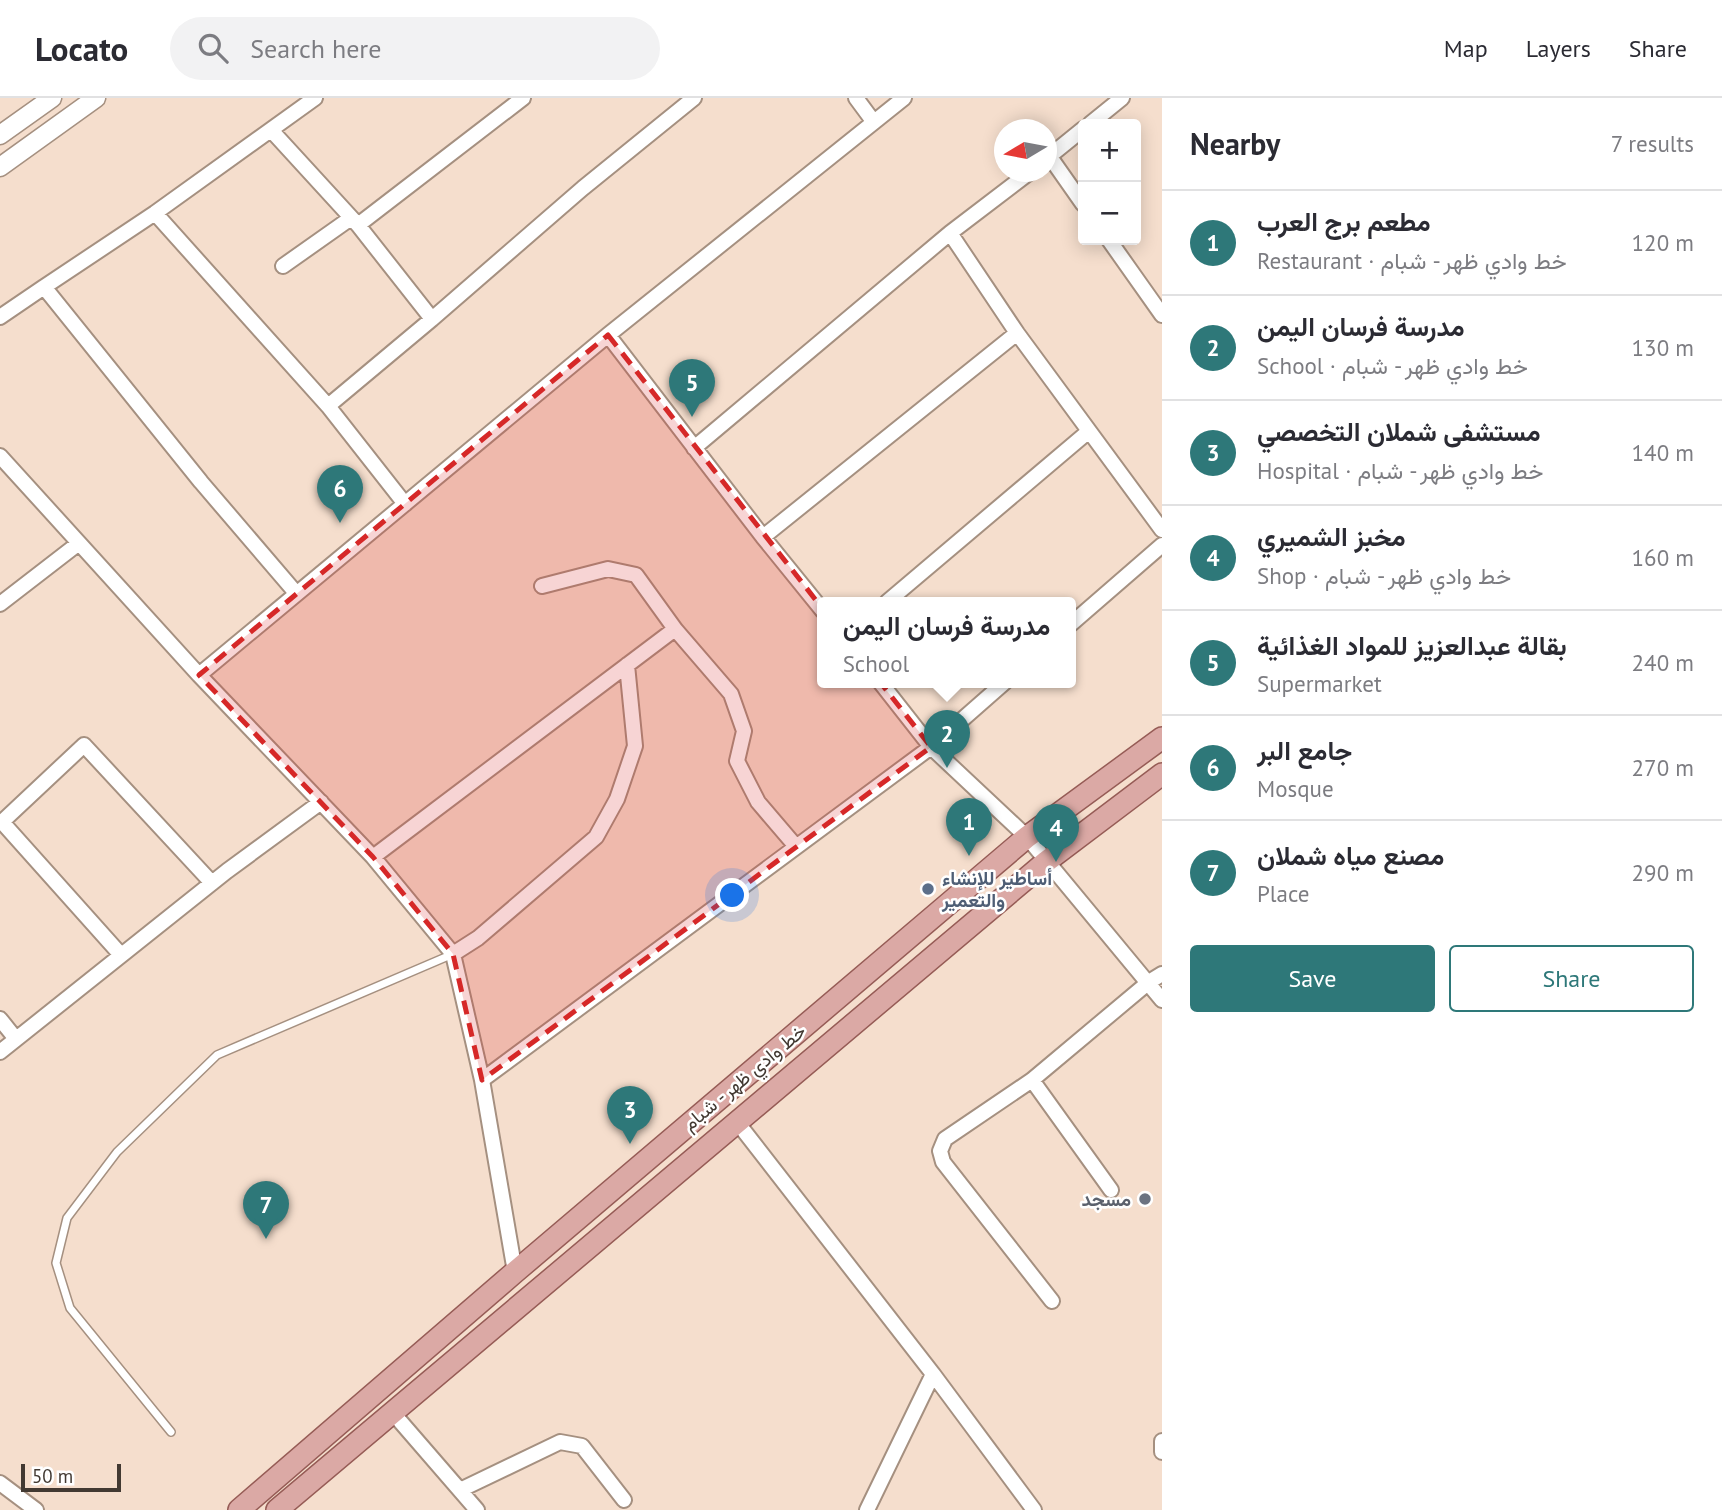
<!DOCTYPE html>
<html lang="en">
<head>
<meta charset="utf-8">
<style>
  :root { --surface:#fff; --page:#f2f2f3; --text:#2b2b33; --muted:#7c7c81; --line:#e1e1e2; --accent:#2e7879 }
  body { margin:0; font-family:"PT Sans",Vazirmatn,sans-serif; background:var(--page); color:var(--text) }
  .controls { position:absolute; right:21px; top:21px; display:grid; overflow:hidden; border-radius:7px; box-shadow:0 4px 18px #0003 }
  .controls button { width:63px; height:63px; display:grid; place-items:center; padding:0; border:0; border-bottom:2px solid var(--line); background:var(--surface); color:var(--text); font:35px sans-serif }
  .compass { position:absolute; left:994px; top:21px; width:63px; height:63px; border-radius:50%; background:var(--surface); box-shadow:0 4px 18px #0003; rotate:260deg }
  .scale { position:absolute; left:21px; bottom:18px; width:100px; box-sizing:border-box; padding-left:7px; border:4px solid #423932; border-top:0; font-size:19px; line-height:24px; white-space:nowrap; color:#423932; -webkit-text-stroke:5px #fff; paint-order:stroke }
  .you { position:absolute; left:733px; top:798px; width:24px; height:24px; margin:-18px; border:5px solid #fff; border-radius:50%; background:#1a73e8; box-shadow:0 0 0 10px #1a73e833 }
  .badge { display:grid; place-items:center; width:46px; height:46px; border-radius:50%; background:var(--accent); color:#fff; font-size:23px; font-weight:700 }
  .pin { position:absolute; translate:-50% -58px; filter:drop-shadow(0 2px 4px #0008) }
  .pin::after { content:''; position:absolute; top:37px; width:24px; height:21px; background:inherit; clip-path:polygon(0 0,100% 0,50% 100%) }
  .popup { position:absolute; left:817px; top:499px; width:259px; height:91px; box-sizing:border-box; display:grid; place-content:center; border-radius:7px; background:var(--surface); filter:drop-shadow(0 2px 5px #0005); font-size:23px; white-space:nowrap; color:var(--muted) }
  .popup b { font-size:26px; color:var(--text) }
  .popup::after { content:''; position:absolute; left:50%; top:100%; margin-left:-14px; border:14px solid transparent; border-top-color:var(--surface) }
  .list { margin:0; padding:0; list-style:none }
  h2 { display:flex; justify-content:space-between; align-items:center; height:91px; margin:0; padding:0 28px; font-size:30px }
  h2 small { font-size:23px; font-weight:400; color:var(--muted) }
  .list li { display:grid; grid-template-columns:46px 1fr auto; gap:21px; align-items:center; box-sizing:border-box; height:105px; padding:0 28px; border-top:2px solid var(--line) }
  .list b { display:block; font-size:26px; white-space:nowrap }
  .list p { margin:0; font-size:23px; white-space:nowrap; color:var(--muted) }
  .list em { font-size:23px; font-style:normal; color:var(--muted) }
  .actions { display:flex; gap:14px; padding:21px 28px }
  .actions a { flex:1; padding:16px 0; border:2px solid var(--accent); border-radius:7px; text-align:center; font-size:24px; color:var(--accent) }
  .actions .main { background:var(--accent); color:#fff }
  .icon { flex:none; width:38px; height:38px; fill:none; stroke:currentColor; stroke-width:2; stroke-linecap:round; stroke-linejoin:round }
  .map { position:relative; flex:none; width:1162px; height:1412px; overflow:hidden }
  header { display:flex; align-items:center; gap:42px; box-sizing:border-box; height:98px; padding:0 35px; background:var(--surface); border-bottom:2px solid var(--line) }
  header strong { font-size:33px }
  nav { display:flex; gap:38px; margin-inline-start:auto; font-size:24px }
  .search { width:490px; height:63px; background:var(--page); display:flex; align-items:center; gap:18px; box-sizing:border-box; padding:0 24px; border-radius:38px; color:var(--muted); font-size:26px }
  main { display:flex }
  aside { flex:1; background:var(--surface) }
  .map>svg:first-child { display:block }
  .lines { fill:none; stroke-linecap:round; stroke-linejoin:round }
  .service-casing { stroke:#a59080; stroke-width:10 }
  .minor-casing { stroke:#a59080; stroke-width:18 }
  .tertiary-casing { stroke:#a59080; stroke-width:21 }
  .primary-casing { stroke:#965c56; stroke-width:24 }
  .service { stroke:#fff; stroke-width:7 }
  .minor { stroke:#fff; stroke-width:14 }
  .tertiary { stroke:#fff; stroke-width:18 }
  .primary { stroke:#dba9a5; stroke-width:21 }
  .marked { fill:#d62828; fill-opacity:0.2; stroke:#d62828; stroke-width:5; stroke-dasharray:14 9; stroke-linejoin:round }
  .service-dot { fill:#5c6f8a; stroke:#fff; stroke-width:2.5 }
  .worship-dot { fill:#6b7280; stroke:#fff; stroke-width:2.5 }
  .labels { text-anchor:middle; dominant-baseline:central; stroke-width:5; stroke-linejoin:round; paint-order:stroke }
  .service-label { font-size:19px; font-weight:bold; fill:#4e5e75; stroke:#fff; text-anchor:start }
  .street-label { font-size:19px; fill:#423932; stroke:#fff }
  .worship-label { font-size:19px; font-weight:bold; fill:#5b616d; stroke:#fff; text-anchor:end }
</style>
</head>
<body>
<header>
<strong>Locato</strong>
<div class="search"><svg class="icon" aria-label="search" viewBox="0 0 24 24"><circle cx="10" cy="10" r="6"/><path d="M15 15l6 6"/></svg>Search here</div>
<nav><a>Map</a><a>Layers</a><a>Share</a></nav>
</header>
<main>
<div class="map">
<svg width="1162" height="1412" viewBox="0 0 1162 1412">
  <rect width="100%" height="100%" fill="#f5decd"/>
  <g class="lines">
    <defs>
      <path id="service" d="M171,1334L70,1210L56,1165L67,1120L117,1054L217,957L453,856"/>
      <path id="minor" d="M523,0L358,127L432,221L583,90L694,0
        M856,0L873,23
        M1090,26L1122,0
        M271,32L358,127
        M1050,59L1083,106
        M1046,61L1083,31
        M155,115L328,308
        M950,135L1017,235L1162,432
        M1109,142L1162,217
        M283,168L351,120
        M44,189L155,115L315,0
        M0,219L44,189L201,384L296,495
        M608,237L763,439L823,513
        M694,350L950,135L1030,74
        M0,358L199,577L373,759L453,856L482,982L515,1174
        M405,406L328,308L432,221
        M763,439L1017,235
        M542,488L608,471L636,477L675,531L731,596L744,633L737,663L758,704L793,745
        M887,504L1089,333
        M0,506L79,445
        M1071,526L1162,447
        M199,577L608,237L904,0
        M880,584L931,649L1027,739L1162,902
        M373,759L675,531
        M453,856L478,840L596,739L617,701L635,648L627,567
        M121,857L2,724L84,647L212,785
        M0,921L16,941
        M0,954L227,773L321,704
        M482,982L931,649L1005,584
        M1032,982L1111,1092
        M737,1024L933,1276L1034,1412
        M1052,1203L943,1064L940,1053L945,1041L1032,982L1149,884L1162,876
        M393,1315L477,1412
        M1162,1343V1354
        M0,1385L36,1412
        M460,1392L560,1344L582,1348L624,1402
        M867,1412L933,1276"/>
      <path id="tertiary" d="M0,37L52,0
        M0,69L96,0"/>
      <path id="primary" d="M239,1412L515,1174L1027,739L1162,640
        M277,1412L1047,763L1162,676"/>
    </defs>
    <!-- service casing -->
    <use href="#service" class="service-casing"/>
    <!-- minor casing -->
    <use href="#minor" class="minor-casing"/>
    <!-- tertiary casing -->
    <use href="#tertiary" class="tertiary-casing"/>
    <!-- primary casing -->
    <use href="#primary" class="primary-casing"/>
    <!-- service -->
    <use href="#service" class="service"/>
    <!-- minor -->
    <use href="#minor" class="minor"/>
    <!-- tertiary -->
    <use href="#tertiary" class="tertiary"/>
    <!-- primary -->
    <use href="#primary" class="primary"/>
  </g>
  <!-- marked area -->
  <path class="marked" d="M608,237L931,649L482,982L453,856L373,759L199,577Z"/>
  <!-- markers -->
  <circle class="service-dot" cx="928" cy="791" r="7"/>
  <circle class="worship-dot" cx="1145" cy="1101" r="7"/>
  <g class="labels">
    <!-- service labels -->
    <g class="service-label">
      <text x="942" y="780">أساطير للإنشاء<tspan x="942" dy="22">والتعمير</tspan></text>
    </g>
    <!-- street labels -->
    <g class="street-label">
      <text transform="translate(744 979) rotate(-40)">خط وادي ظهر - شبام</text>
    </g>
    <!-- worship labels -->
    <g class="worship-label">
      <text x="1131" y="1101">مسجد</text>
    </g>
  </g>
</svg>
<div class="controls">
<button>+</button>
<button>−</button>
</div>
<svg class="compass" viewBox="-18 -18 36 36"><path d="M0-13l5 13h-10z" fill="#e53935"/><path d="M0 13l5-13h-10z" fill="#7c7c81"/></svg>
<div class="scale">50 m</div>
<div class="you"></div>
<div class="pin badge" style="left:969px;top:758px">1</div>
<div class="pin badge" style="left:947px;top:670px">2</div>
<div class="popup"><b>مدرسة فرسان اليمن</b>School</div>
<div class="pin badge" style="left:630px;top:1046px">3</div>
<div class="pin badge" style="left:1056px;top:764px">4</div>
<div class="pin badge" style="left:692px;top:319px">5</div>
<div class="pin badge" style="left:340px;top:425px">6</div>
<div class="pin badge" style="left:266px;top:1141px">7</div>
</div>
<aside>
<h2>Nearby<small>7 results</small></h2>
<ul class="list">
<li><span class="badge">1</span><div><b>مطعم برج العرب</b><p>Restaurant · خط وادي ظهر - شبام</p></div><em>120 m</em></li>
<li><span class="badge">2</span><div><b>مدرسة فرسان اليمن</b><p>School · خط وادي ظهر - شبام</p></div><em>130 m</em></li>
<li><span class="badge">3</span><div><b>مستشفى شملان التخصصي</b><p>Hospital · خط وادي ظهر - شبام</p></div><em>140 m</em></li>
<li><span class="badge">4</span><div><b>مخبز الشميري</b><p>Shop · خط وادي ظهر - شبام</p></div><em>160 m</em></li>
<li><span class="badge">5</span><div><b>بقالة عبدالعزيز للمواد الغذائية</b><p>Supermarket</p></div><em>240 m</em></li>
<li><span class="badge">6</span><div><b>جامع البر</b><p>Mosque</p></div><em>270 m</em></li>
<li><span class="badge">7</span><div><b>مصنع مياه شملان</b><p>Place</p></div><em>290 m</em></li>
</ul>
<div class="actions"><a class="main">Save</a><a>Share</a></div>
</aside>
</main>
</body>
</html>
